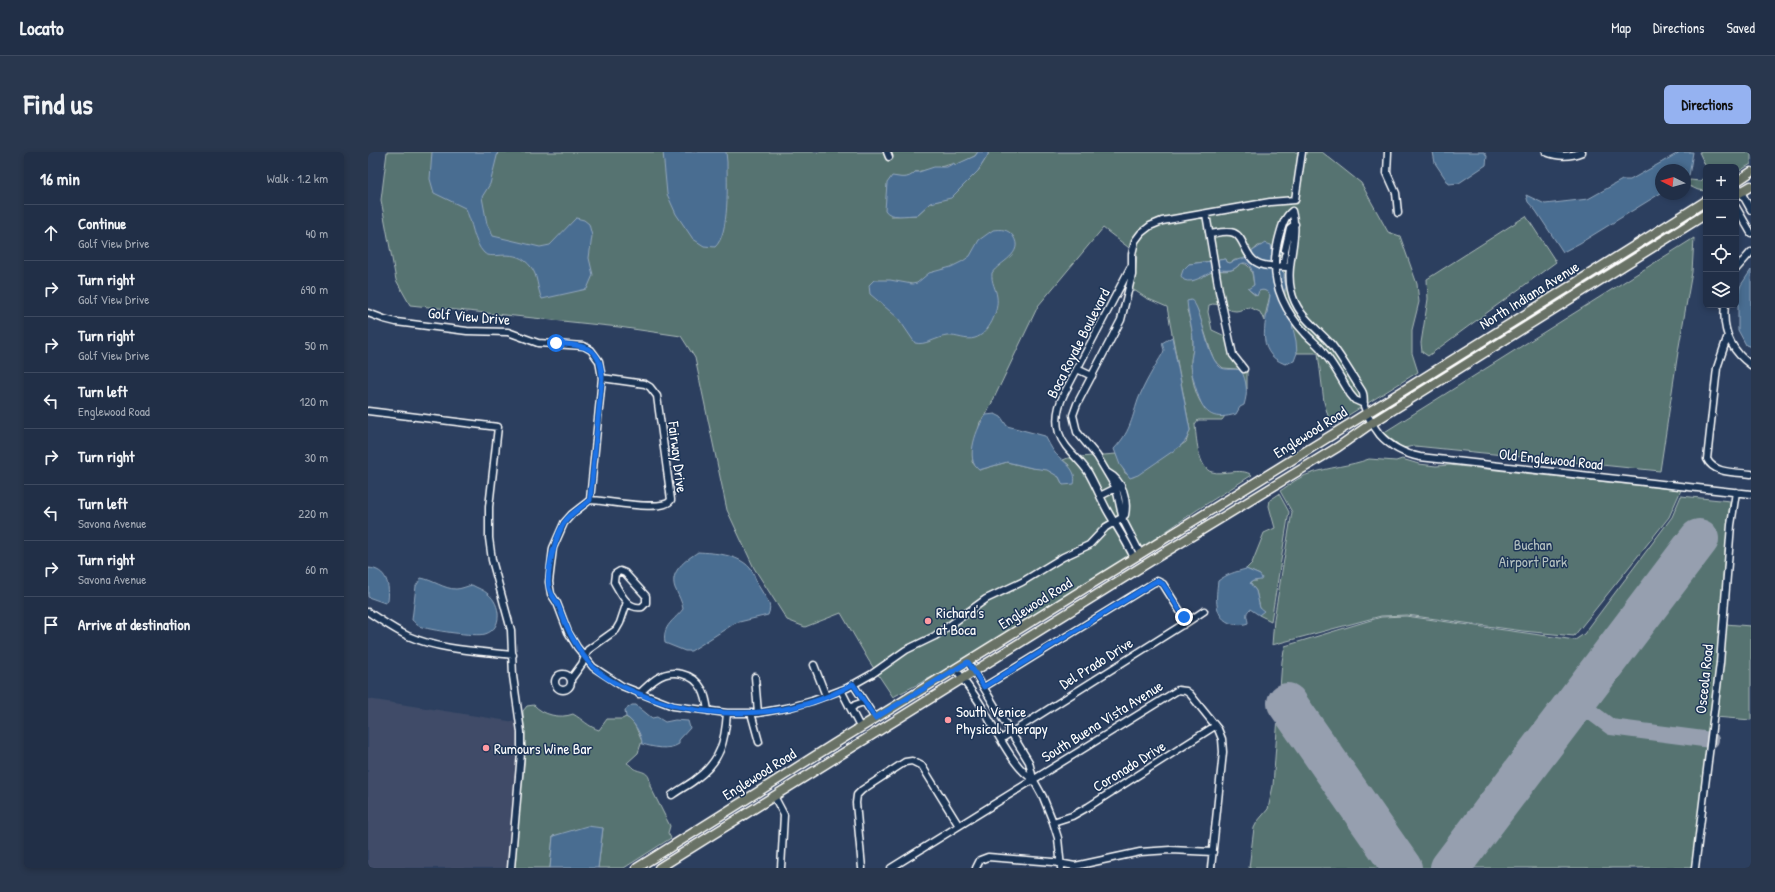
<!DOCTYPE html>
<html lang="en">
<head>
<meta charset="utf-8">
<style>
  :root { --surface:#212f47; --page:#29374e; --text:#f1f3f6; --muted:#a2a9b4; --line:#3e4a60; --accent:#95b2f1 }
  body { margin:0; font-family:"Patrick Hand",sans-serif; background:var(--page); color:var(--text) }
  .controls { position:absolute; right:12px; top:12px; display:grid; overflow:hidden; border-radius:6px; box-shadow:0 2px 6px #0003 }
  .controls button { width:36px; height:36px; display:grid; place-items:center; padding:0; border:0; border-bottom:1px solid var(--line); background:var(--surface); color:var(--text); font:20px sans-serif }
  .compass { position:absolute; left:1287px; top:12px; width:36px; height:36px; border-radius:50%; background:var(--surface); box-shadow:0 2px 6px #0003; rotate:276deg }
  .stop { position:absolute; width:12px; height:12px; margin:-9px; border:3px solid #1a73e8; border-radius:50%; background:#fff }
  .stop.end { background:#1a73e8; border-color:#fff; box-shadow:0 1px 4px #0008 }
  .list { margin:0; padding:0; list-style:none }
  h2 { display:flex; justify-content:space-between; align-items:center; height:52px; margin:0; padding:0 16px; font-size:17px }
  h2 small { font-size:13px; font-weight:400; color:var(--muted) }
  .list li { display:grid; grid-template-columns:26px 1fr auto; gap:12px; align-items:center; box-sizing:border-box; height:56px; padding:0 16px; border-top:1px solid var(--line) }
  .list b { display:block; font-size:15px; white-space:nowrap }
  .list p { margin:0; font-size:13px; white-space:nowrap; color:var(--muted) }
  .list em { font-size:13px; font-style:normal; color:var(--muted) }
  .icon { flex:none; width:22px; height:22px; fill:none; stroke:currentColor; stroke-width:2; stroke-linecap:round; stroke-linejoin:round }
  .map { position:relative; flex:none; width:1383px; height:716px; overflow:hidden; border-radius:6px }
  header { display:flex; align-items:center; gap:24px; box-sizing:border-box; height:56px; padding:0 20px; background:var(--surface); border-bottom:1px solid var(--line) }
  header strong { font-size:19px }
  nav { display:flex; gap:22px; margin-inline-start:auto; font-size:14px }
  .intro { display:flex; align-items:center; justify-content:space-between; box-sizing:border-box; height:96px; padding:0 24px }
  h1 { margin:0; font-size:28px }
  .button { padding:10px 18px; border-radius:6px; background:var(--accent); color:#111; font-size:14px; font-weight:700 }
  main { display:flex; gap:24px; padding:0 24px }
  aside { flex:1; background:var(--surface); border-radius:6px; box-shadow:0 2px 6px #0003 }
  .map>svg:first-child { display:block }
  .built { fill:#3f4c68 }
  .green { fill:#567371; stroke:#aab9b8; fill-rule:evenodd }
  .water { fill:#4a6d91; stroke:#92a7bd }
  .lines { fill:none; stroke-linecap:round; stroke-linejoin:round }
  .taxiway { stroke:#969faf; stroke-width:16 }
  .runway { stroke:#969faf; stroke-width:40 }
  .minor-casing { stroke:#fff; stroke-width:9 }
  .major-casing { stroke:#fff; stroke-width:11 }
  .minor { stroke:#1d3557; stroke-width:6 }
  .major { stroke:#697266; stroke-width:8 }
  .route { stroke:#1a73e8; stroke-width:5 }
  .poi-dot { fill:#ff9aa2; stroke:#1d3557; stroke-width:1.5 }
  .labels { text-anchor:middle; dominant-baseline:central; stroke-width:3; stroke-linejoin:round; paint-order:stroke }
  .street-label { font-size:15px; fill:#fff; stroke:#1d3557 }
  .park-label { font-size:15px; fill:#b3c0bf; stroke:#1d3557 }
  .poi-label { font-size:15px; fill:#fff; stroke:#1d3557; text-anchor:start }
</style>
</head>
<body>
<header>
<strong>Locato</strong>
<nav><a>Map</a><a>Directions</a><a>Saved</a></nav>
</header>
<div class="intro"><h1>Find us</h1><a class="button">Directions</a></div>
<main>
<aside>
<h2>16 min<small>Walk · 1.2 km</small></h2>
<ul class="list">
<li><svg class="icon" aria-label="ahead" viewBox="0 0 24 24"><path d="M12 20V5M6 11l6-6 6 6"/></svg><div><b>Continue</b><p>Golf View Drive</p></div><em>40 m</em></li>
<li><svg class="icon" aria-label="right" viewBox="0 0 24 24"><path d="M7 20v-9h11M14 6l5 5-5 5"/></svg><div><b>Turn right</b><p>Golf View Drive</p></div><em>690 m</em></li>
<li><svg class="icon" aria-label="right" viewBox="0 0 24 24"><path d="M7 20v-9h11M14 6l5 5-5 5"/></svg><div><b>Turn right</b><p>Golf View Drive</p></div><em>50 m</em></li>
<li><svg class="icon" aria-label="left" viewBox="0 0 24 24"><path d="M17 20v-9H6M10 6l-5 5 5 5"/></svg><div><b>Turn left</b><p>Englewood Road</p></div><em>120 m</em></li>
<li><svg class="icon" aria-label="right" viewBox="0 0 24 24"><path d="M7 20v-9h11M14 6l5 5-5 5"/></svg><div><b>Turn right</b></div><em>30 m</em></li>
<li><svg class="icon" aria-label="left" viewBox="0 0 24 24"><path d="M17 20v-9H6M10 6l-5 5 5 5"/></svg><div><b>Turn left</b><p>Savona Avenue</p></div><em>220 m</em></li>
<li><svg class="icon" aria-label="right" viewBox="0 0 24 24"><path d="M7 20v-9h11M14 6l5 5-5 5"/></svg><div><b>Turn right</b><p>Savona Avenue</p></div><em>60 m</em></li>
<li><svg class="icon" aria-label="arrive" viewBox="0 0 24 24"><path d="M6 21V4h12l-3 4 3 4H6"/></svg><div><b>Arrive at destination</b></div></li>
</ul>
</aside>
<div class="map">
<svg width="1383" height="716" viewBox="0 0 1383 716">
  <rect width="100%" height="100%" fill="#2c3f5f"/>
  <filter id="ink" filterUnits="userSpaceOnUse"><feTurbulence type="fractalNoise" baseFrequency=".025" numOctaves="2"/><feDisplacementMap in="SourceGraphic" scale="8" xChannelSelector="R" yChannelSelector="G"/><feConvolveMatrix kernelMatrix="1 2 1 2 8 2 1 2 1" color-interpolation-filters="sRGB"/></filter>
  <g filter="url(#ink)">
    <!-- built -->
    <path class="built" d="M0,547L154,571L157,599L146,716H0Z"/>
    <!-- green -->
    <path class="green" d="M19,0H610L607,4L587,14L583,12C582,13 550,20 547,20C542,27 535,26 528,25L523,64L549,63L562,51L573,48L586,43L610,19L620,3V0H954L993,31L1020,80L1032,84L1049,132L1051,150L1044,178V201L1050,220L963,274L956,250L950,201H929L922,164L917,160C917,150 917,143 917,134C918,129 916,126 916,121L909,116L912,97L904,99L903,93L890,94L875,108H867L862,111L859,110L858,107L821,112L824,129C828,127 843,120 847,119C853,118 860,120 866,117C869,115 871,113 874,111C885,113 884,124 886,133L881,138L888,144L891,139C896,137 899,139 902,143L896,169L892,160L881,155C877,156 872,159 868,159C858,159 851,149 841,153L840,160L844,178L857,184L879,218V237L869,217L855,216L846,208L843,200L830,159L828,156L819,158C823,170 825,182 825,195C825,200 823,205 823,210C824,232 830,265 857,264L854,268H830L827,272C828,284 830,317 844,320C850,322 857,320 863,320C871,319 878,319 884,323L829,358L768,400L591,511L525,545L501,509L473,461L437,475L419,468L386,416L359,358L327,206L313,184L251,175L42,153L28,128L13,48ZM735,76L769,102L767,125L763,136L778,146L799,155L822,278L818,290L765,325L757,321L748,302L700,306L695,308L701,313L695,333L691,325L679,317L664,316L639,310L611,318L604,310L612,270L618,263L670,154Z
      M1331,0H1383V12L1368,21V15H1338V39L1330,38L1319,33L1322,28L1332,29L1338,23V15Z
      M1158,64L1188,110L1060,204L1054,200L1053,191L1060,147L1059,127Z
      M1326,86L1324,120L1310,200L1292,319L1047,294L1035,296L1015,281Z
      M1001,307L1028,309L1034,307L1051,312L1068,314L1081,313L1313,338L1301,365L1206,484L1155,479L1039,463L1013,464L904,493L906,467L924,360L912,339C921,333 931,325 941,322C961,315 982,314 1001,307Z
      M911,342L921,360L903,469L891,463L893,461L888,439L882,431L885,429H889L892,423L878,417L884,411L896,381L907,376L901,354L902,348Z
      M1313,344L1362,349L1355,423L1354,468L1325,716H881L886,676L889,670L900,657L905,634L914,509L917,494L1013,465L1038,464L1207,488L1216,482L1304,365Z
      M1357,472L1383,474V568L1347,565Z
      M166,553C175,563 192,567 205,562C214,567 221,575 231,578L239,567H254L258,565C268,570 269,580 274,589L270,601L259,611C261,612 263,614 265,616C271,621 283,617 282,634L302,674L300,681L303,686L256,716H230L235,676L185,684L182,716H146L157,599L155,559L159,554Z"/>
    <!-- water -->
    <path class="water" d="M64,0H130L122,32L114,45L119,72L125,84L172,95L182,93L208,66L216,68L221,72L224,84L221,106L225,123L219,137L174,147C169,137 170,123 163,115C147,94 125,109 116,101C105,90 105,70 97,56L66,41L62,27Z
      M295,0H358L359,10C359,30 362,82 347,95L336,94L325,87L308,62L299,42Z
      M610,0H620V3L610,19L583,46L562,51L549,63C539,63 522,67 517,58L519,31L524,24C532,25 540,28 547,20H551L566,15H579L586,11L587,13L607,4Z
      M1065,0H1116L1119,4L1118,13L1091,31L1081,32L1067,11Z
      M1312,0H1325L1321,24L1317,27V18H1293V41L1212,91L1195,100L1168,59L1160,50L1158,43L1177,52L1220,47L1254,28H1262Z
      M625,78C633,77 640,77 645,84C657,102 631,110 624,121C623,131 628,136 629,145C631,159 621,182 607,186C598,189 589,183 579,184C569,185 557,194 547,191L530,166L502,142L501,133L506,128H522L544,132L549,131L561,121L583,115L595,109L602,104L611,88Z
      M897,91L903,93L904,99L912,97L915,99L911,102L908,113L916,121V126L918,135L916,140L917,159L922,164L928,189L929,201L926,209L917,212C885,200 899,168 902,143C899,139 896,137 891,139L889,144L880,137L886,133C885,128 885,115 880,112C873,108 870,116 863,118C858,119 850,117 845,119C837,123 825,132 816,128L813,124L815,118L821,112L858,107L859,110L862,111C869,107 875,108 882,103L883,100Z
      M1383,118V195L1378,193L1370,178V142L1373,133Z
      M823,148C834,153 837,203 852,215C857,219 867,216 873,218C879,230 880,240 876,253L872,255L868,262C847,268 837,264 830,243C827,233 823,222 823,210C823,205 825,200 825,195C826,179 820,165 819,149Z
      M804,185L822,278C820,286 817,290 811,295L770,323L762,326L752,313L746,297C762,280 763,269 770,248C776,232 786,216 795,201L796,198L794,191Z
      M627,262L633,265L639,274L677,284C680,289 683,296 687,301C695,310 710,317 706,332L695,333L691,325L679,318L664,316L639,310L611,318C596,308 609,274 618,263Z
      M330,400C346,401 370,402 382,416C387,422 388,432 393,438C398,447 405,452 400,463L367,471L323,499H317L297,491C294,473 306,469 315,457C314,449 310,443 307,436C301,419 318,408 330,400Z
      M0,416C19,417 22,433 20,449L17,451L0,445Z
      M878,417L892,423L894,426L893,428L885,429L882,431L888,439L892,456L896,459L891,463L882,457C876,462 880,466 880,471C875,473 871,473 865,472C845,467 848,445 850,429C859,422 867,420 878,417Z
      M53,426C65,428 76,437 88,437C93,437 99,434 104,433C109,436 116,438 120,442C133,452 135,477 117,482C108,485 60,478 51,474C48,473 46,469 44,468L48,434Z
      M264,553H268L284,566L289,565L297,570L307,568L320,569L322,576L311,588V592C300,599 285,595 274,592C274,583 266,569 258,565L257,558Z
      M219,674L235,676L230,716H182L185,684Z"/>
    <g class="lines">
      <!-- taxiway -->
      <path class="taxiway" d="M1208,549L1243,575L1343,588"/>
      <!-- runway -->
      <path class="runway" d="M919,551L1034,716
        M1082,716L1331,387"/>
      <defs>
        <path id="minor" d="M519,0L521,5
          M1020,0L1019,21L1028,41L1030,61
          M1178,0C1190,5 1202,5 1214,0
          M1368,31L1383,58
          M1368,55L1383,81
          M838,62L851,139L865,203L876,217
          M842,82C849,81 859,78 866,81C876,85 877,104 888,110C897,116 911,114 921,115
          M917,98L922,76L927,72
          M915,115L917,103
          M762,116L696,242C690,254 687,267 691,281C696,297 711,306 720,320C727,332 732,345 739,358C748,374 758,388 766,406
          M1368,117L1383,100
          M1357,153C1354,178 1362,198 1383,213
          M0,161L16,167L28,170L99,179L140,180L170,191L216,194L223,198L231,209L234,226L222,348L204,362L196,371L185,396L181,430L183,442L189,451L200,480L209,495L225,515L254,534L305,554L359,561H390L423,555L444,549L479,536L504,522L538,498L567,484L618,447L654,430L695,405L721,393L738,375L755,365
          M1359,186L1349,216L1339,307C1346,322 1368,320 1383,322
          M709,217L724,224
          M996,252L987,248L982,242C974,228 966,213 956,201C951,193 943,188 937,181C913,155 901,124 910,89C913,78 915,66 924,59C932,84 917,112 923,138C928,163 948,175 964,193C975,207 984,224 994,239C997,244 995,249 996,254C999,264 1006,275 1012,283C1022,294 1037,302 1052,305L1383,342
          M0,259L130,275L121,355V386L124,408L143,478L145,524L153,580V601L143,716
          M740,321C755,329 760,347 757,363
          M732,344L748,336
          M222,348C238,348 295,361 303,348L289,244L282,235L277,232L234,226
          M772,401L755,368L748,336L729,304L709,280L705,263L709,252L753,168L764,123V102L767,89L773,81L782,74L794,69L902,50L927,48L934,0
          M252,419L257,421L278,444V451L274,455C259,458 252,440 246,430L247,422Z
          M0,460C13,468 25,477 40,484C72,498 110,499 145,503
          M815,473L836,459
          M600,510L661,610L665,627L675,645L685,670L690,686L693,716
          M446,513L458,544
          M588,517C595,528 604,539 611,550C623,569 646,618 665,627
          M187 530a8 8 0 1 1 16 0a8 8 0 1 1-16 0Z
          M387,525L390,561
          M203,527L214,512L220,498L248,478L252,471L259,450
          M485,532L507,566
          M616,535L785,431L789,429L795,432L817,467L814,473L633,587
          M473,538L492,575
          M271,542C276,537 282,531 288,527C304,516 325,521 334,537C338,544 339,551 340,559
          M483,557L487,553L496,550
          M383,561L391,590
          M304,643C312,637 321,633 328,627C353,609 357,589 359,561
          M406,644L416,663L413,716
          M685,670L704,664L720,655L847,574
          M494,716L488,651L489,643L494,638L537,610L544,609L554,614L591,674
          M523,716L810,538L818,539L822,542L850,577L854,587L855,600L843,716
          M608,716L612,708L620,705L685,710L707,714L772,700L802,698L845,700
          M1327,716L1352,511L1363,373L1368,340"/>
        <path id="major" d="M1368,30L1383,20
          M1368,43L1383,34
          M269,716L466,592L1046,232L1338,49
          M291,716L786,407L970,295L1004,271L1338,62"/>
      </defs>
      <!-- minor casing -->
      <use href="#minor" class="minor-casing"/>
      <!-- major casing -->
      <use href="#major" class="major-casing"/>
      <!-- minor -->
      <use href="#minor" class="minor"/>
      <!-- major -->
      <use href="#major" class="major"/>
    </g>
  </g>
  <g class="lines" filter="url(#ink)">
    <!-- route -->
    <path class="route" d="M188,191C215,194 233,193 234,226L222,348C215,354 205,360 199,367C188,380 178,419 181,436C183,443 188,448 191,455C199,477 208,497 225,515C237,527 253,534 269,541C335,569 422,569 485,532L507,566L600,510L616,535L785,431L789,429L795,432L816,465"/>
  </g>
  <!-- markers -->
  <g class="poi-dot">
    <circle cx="560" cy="469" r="4"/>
    <circle cx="580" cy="568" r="4"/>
    <circle cx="118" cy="596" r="4"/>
  </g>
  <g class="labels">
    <!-- street labels -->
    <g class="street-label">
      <text transform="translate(1161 143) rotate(-32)">North Indiana Avenue</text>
      <text transform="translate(101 164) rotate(5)">Golf View Drive</text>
      <text transform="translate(710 191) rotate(-63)">Boca Royale Boulevard</text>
      <text transform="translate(942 280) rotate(-32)">Englewood Road</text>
      <text transform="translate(310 305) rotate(83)">Fairway Drive</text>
      <text transform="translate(1183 307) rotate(6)">Old Englewood Road</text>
      <text transform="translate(667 451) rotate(-32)">Englewood Road</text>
      <text transform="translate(728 511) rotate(-32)">Del Prado Drive</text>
      <text transform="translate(1336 527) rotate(-84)">Osceola Road</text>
      <text transform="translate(734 569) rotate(-32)">South Buena Vista Avenue</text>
      <text transform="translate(761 614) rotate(-32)">Coronado Drive</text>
      <text transform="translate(391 622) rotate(-32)">Englewood Road</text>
    </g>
    <!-- park labels -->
    <g class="park-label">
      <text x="1165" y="392">Buchan<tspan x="1165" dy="17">Airport Park</tspan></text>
    </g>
    <!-- poi labels -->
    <g class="poi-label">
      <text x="568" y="460">Richard's<tspan x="568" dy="17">at Boca</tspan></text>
      <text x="588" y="559">South Venice<tspan x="588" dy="17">Physical Therapy</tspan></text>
      <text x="126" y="596">Rumours Wine Bar</text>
    </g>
  </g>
</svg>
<div class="controls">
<button>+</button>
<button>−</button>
<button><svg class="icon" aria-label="locate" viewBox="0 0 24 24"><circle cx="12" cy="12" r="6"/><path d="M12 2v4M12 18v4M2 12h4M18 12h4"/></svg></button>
<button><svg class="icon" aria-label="layers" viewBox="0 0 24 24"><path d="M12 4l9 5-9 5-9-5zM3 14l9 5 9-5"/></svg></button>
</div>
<svg class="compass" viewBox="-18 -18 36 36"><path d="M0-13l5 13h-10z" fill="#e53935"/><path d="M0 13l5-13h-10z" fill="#a2a9b4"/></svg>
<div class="stop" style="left:188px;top:191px"></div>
<div class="stop end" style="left:816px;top:465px"></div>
</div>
</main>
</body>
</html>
